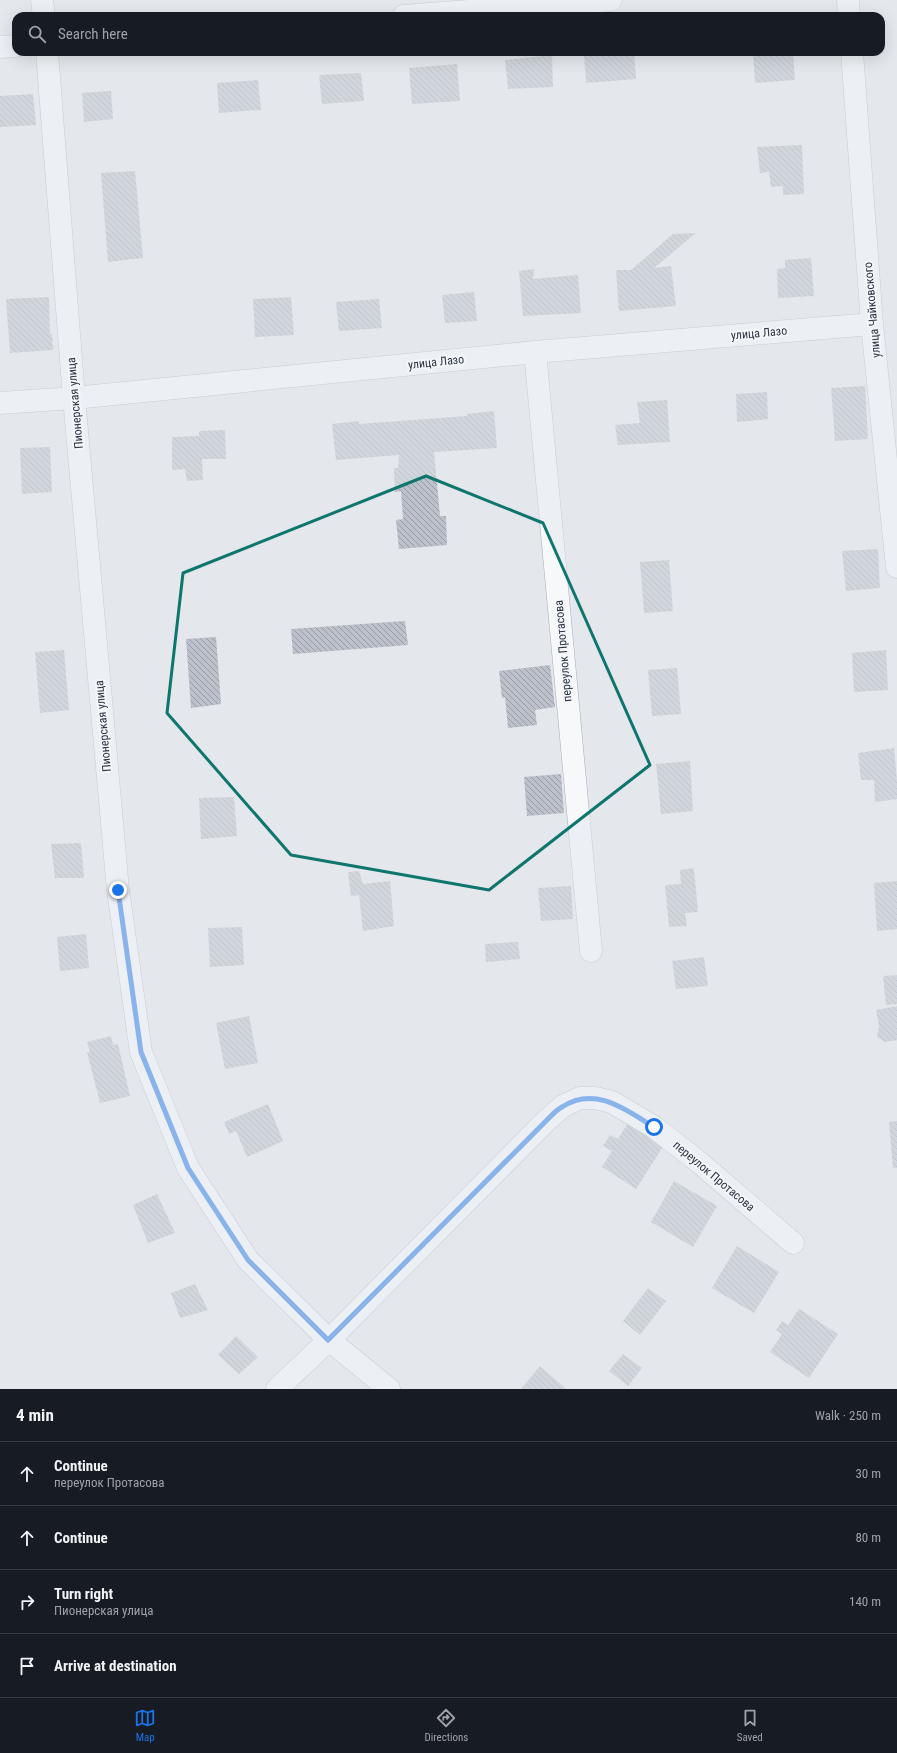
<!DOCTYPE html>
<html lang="en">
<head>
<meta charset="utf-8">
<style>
  :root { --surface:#171b24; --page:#242831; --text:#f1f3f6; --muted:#9ea1a6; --line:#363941; --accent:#1a73e8 }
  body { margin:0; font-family:"Roboto Condensed",sans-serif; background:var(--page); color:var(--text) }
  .stop { position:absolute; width:12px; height:12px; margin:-9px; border:3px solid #1a73e8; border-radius:50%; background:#fff }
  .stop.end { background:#1a73e8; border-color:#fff; box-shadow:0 1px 4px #0008 }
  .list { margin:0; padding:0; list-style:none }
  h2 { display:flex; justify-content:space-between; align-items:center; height:52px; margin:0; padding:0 16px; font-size:17px }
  h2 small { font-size:13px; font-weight:400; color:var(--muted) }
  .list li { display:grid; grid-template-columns:26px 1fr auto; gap:12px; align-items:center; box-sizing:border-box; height:64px; padding:0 16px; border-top:1px solid var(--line) }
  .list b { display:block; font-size:15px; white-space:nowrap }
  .list p { margin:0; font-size:13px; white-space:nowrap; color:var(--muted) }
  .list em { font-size:13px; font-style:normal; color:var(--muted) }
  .icon { flex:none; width:22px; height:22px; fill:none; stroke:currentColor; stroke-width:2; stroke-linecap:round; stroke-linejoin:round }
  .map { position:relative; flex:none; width:897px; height:1389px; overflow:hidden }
  .search { position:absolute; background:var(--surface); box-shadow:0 4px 16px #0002; left:12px; right:12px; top:12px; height:44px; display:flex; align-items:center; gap:10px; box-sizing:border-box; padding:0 14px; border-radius:12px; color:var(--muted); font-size:15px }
  .sheet { height:308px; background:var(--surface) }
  nav { display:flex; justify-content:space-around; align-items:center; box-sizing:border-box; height:56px; border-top:1px solid var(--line); background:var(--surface); font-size:11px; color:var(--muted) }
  nav a { display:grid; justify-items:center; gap:2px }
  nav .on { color:var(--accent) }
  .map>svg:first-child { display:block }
  .building { fill:url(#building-back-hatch) }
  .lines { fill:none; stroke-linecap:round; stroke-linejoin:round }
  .minor-casing { stroke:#a9aeb7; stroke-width:23 }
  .minor { stroke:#f7f8fa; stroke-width:22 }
  .route { stroke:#1a73e8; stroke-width:5 }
  .marked { fill:none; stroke:#0f766e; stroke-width:3; stroke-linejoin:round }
  .labels { text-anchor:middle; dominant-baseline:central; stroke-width:4; stroke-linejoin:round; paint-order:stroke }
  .street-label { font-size:12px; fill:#2b3445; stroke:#f4f6f9 }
</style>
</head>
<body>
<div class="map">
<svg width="897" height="1389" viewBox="0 0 897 1389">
  <defs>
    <pattern id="building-back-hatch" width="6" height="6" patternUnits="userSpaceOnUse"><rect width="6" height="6" fill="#bbc0ca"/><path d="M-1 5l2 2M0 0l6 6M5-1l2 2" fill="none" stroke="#989da6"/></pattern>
  </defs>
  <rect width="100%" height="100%" fill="#e4e7ec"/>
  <!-- building -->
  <path class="building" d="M602,52H634L636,79L586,83L584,54Z
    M753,52H793L795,80L755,83Z
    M552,55L553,87L508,89L505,60Z
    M457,64L460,101L412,104L409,68Z
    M361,73L364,101L322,104L319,75Z
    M258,80L261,110L219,113L217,83Z
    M111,91L113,119L84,122L82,93Z
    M33,94L36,125L0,127V96Z
    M802,145L804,194L783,195V186L771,187L769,172L760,173L757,147Z
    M135,171L143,258L108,262L101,173Z
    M696,233L654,268L671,266L676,306L619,311L616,270H631L673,234Z
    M811,258L814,296L778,298L777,269L785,268V260Z
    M534,269L533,279L578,275L581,313L523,316L519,271Z
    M474,292L477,321L445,323L442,295Z
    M49,297L50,334H52L53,350L10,353L6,299Z
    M291,297L294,335L255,337L253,299Z
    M379,299L382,328L339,331L336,302Z
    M865,386L868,439L835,441L831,388Z
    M767,392L768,419L737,422L736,394Z
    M667,400L670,442L618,445L615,425L640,423L637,402Z
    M494,411L497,448L434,452L440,516H446L447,545L399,549L396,520L403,519L401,491L395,492L394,468H398L399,455L336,460L332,424L359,421V424L467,416V414Z
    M225,430L226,459H202L203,480L187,481L185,469L172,470V437L199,436V432L200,431Z
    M50,447L52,492L22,494L20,448Z
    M878,549L880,588L846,591L842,551Z
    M669,560L673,611L644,613L640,562Z
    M405,621L408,645L293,654L291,629Z
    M216,637L221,704L191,708L186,639Z
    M64,650L69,710L40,713L35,652Z
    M886,650L888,690L854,692L852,653Z
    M550,665L555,707L535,710L537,725L508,728L505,697L502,698L499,671Z
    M677,668L681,714L652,716L648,670Z
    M894,748L897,781V799L875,802L874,780H861L858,753Z
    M690,761L693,811L661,814L656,764Z
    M561,774L564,813L527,816L524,777Z
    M234,797L237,836L201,839L199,798Z
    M81,843L84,878H55L51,844Z
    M694,868L698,912L685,913L687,926L669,927L665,885L681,884L680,870Z
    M359,871L363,884L390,881L394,926L363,931L359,895L351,896L348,872Z
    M897,881V929L877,931L874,883Z
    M571,886L573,919L541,921L538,888Z
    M242,927L244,965L210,967L208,928Z
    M86,934L89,968L60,971L57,937Z
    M518,942L520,959L486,962L485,944Z
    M704,957L708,986L676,989L672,961Z
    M897,975V1004L886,1005L883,976Z
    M897,1006V1040L885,1042L877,1037L879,1026L876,1010Z
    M249,1016L258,1063L225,1069L216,1023Z
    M111,1036L113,1045L118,1044L130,1096L100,1103L87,1052H90L87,1042Z
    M268,1104L283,1141L247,1157L236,1131L229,1134L224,1122Z
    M897,1121V1168H893L889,1122Z
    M628,1123L664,1145L636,1189L602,1167L612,1151L603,1146L610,1135L618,1139Z
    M674,1181L717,1206L693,1247L651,1222Z
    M157,1194L175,1233L148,1243L133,1205Z
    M737,1246L779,1272L754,1313L712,1288Z
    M195,1284L208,1310L180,1318L171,1293Z
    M648,1288L666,1301L640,1335L623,1321Z
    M799,1309L838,1334L809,1378L770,1352L782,1334L776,1330L782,1321L788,1325Z
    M236,1336L258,1357L239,1374L218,1355Z
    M623,1354L642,1368L628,1386L609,1371Z
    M540,1366L566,1389H521Z"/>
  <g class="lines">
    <defs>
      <path id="minor" d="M42,0L44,16
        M848,0L849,16
        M404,16L611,0
        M0,47L16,46
        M47,52L74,398L118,890L141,1052L188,1168L248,1260L329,1340L389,1389
        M852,52L872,324L897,567
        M535,352L591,951
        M0,403L74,398L535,352L872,324
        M277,1389L329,1340L546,1121L563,1106L580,1098H595L612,1102L654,1127L700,1163L793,1243"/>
    </defs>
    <!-- minor casing -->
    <use href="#minor" class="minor-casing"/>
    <!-- minor -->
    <use href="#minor" class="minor"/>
  </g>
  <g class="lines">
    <!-- route -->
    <path class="route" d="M118,890L141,1052L188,1168L248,1260L328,1340L546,1121C551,1116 556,1110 562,1107C595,1085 626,1110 654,1127"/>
  </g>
  <!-- marked area -->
  <path d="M0 0H897V1389H0ZM426,476L543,523L650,765L489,890L291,855L167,713L183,573Z" fill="#e4e7ec" fill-opacity=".55" fill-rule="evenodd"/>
  <path class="marked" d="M426,476L543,523L650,765L489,890L291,855L167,713L183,573Z"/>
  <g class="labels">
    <!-- street labels -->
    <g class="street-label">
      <text transform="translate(872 310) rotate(-95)">улица Чайковского</text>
      <text transform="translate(759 333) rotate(-5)">улица Лазо</text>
      <text transform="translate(436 362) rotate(-6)">улица Лазо</text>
      <text transform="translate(75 403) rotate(-95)">Пионерская улица</text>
      <text transform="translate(563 651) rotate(-95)">переулок Протасова</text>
      <text transform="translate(103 726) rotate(-95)">Пионерская улица</text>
      <text transform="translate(714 1176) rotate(40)">переулок Протасова</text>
    </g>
  </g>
</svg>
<div class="stop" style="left:654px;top:1127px"></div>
<div class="stop end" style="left:118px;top:890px"></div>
<div class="search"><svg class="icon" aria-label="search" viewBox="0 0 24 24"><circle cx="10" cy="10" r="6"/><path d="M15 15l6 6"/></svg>Search here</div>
</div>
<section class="sheet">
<h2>4 min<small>Walk · 250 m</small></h2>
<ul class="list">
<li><svg class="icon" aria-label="ahead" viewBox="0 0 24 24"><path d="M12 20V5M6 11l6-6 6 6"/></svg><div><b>Continue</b><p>переулок Протасова</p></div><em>30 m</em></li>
<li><svg class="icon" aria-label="ahead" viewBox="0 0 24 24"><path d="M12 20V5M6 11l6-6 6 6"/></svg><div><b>Continue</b></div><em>80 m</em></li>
<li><svg class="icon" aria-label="right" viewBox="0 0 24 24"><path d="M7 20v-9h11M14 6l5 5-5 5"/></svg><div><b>Turn right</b><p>Пионерская улица</p></div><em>140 m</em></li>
<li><svg class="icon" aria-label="arrive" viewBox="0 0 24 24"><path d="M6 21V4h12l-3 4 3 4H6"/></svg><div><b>Arrive at destination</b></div></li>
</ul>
</section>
<nav>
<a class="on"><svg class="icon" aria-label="map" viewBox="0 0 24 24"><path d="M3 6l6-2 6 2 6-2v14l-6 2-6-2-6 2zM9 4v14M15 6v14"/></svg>Map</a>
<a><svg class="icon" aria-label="directions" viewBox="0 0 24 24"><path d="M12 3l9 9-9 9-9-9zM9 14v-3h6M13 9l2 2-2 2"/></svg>Directions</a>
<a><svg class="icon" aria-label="saved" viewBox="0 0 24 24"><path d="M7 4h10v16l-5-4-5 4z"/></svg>Saved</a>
</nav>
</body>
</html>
